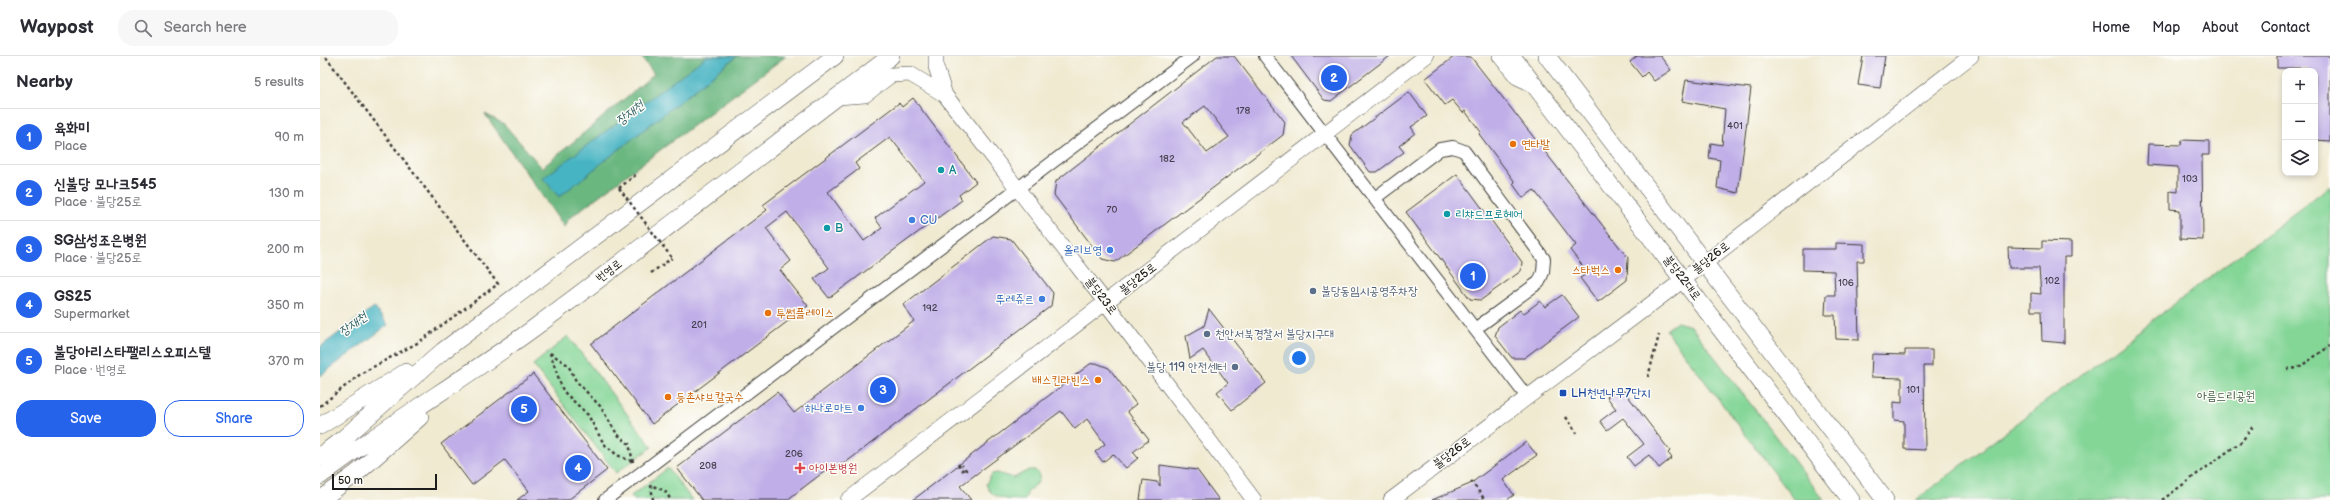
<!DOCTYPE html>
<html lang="en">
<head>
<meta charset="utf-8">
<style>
  :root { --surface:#fff; --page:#f7f7f7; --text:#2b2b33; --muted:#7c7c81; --line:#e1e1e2; --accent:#2563eb }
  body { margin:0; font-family:"Balsamiq Sans","Poor Story",sans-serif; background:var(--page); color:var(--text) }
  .controls { position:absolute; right:12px; top:12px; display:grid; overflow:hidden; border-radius:8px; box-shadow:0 2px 6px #0003 }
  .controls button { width:36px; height:36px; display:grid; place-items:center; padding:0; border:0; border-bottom:1px solid var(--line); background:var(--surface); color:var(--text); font:20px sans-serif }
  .scale { position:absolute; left:12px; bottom:10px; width:105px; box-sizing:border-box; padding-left:4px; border:2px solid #1c1c1c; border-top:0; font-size:11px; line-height:14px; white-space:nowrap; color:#1c1c1c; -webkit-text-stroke:3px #fdfcf7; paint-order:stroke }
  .you { position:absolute; left:979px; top:302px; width:14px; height:14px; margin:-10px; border:3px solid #fff; border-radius:50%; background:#1a73e8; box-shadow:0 0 0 6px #1a73e833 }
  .badge { display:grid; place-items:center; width:26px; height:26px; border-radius:50%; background:var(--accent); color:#fff; font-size:13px; font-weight:700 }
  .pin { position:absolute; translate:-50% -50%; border:2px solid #fff; box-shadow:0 1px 4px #0006 }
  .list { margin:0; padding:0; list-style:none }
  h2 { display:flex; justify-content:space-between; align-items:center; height:52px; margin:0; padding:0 16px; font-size:17px }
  h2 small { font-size:13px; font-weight:400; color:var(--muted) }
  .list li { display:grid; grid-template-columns:26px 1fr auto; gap:12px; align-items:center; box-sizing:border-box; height:56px; padding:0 16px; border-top:1px solid var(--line) }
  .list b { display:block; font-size:15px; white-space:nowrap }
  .list p { margin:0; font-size:13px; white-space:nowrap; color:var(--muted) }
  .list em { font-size:13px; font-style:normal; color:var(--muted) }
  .actions { display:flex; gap:8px; padding:12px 16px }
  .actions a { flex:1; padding:9px 0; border:1px solid var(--accent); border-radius:16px; text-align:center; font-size:14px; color:var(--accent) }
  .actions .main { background:var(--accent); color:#fff }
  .icon { flex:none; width:22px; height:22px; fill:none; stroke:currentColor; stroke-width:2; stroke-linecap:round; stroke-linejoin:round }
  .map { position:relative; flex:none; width:2010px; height:444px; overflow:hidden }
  header { display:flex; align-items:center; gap:24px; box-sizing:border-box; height:56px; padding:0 20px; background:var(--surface); border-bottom:1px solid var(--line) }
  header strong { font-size:19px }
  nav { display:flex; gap:22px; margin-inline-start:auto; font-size:14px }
  .search { width:280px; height:36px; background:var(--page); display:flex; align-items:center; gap:10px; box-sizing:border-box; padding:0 14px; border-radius:16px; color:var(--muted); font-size:15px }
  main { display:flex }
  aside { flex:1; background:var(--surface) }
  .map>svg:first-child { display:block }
  .green { fill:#84d697; stroke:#50795a }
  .forest { fill:#6bb780; stroke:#446a4e }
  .water { fill:#47b4c3; stroke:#326870 }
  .building { fill:#bfaee8; fill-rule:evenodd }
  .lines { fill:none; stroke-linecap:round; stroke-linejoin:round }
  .minor-casing { stroke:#3c3b37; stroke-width:14 }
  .tertiary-casing { stroke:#3c3b37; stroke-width:16 }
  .secondary-casing { stroke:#3c3b37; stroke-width:18 }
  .path { stroke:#3c3b37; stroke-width:2.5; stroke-dasharray:3 3; stroke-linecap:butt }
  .minor { stroke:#fff; stroke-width:12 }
  .tertiary { stroke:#fff; stroke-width:15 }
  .secondary { stroke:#fff; stroke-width:17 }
  .path-bridge { stroke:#3c3b37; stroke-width:2.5; stroke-dasharray:3 3; stroke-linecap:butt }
  .food-dot { fill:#e8710a; stroke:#fdfcf7; stroke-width:1.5 }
  .culture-dot { fill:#0f9aa8; stroke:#fdfcf7; stroke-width:1.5 }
  .shop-dot { fill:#3f7fe0; stroke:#fdfcf7; stroke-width:1.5 }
  .service-dot { fill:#5c6f8a; stroke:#fdfcf7; stroke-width:1.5 }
  .transit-dot { fill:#1a4fb4; stroke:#fdfcf7; stroke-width:1.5 }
  .health-dot { fill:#e0444e; stroke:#fdfcf7; stroke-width:1.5 }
  .labels { text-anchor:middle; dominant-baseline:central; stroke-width:3; stroke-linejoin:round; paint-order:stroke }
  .number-label { font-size:10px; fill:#45404f }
  .food-label { font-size:12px; fill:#c56008; stroke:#fdfcf7; text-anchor:start }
  .culture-label { font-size:12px; fill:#0d838f; stroke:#fdfcf7; text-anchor:start }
  .shop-label { font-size:12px; fill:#366cbe; stroke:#fdfcf7; text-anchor:end }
  .street-label { font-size:12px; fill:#1c1c1c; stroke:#fdfcf7 }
  .service-label { font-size:12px; fill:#4e5e75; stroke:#fdfcf7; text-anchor:start }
  .transit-label { font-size:12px; fill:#164399; stroke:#fdfcf7; text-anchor:start }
  .park-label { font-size:12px; fill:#405d47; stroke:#fdfcf7 }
  .health-label { font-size:12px; fill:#be3a42; stroke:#fdfcf7; text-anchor:start }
  .water-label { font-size:13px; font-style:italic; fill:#2f6067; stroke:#fdfcf7 }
</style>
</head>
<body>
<header>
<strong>Waypost</strong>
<div class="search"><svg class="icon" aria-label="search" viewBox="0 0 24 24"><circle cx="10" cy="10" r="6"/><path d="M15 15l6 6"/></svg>Search here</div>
<nav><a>Home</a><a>Map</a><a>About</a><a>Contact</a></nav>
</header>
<main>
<aside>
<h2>Nearby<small>5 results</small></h2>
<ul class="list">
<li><span class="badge">1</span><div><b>육화미</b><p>Place</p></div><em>90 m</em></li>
<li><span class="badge">2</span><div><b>신불당 모나크545</b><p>Place · 불당25로</p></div><em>130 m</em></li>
<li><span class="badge">3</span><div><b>SG삼성조은병원</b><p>Place · 불당25로</p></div><em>200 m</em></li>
<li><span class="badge">4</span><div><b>GS25</b><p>Supermarket</p></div><em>350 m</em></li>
<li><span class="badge">5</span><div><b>불당아리스타팰리스오피스텔</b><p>Place · 번영로</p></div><em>370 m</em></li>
</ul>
<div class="actions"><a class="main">Save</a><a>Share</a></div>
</aside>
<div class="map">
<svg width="2010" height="444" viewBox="0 0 2010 444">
  <rect width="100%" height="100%" fill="#fdfcf7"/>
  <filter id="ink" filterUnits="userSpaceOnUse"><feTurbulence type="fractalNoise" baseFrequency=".025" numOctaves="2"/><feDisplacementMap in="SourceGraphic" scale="8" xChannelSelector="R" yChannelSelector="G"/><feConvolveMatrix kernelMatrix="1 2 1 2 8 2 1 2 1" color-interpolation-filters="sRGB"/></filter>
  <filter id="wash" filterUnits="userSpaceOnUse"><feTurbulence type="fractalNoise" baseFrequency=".012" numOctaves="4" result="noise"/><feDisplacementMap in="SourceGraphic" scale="16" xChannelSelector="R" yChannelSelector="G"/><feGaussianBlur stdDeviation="0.9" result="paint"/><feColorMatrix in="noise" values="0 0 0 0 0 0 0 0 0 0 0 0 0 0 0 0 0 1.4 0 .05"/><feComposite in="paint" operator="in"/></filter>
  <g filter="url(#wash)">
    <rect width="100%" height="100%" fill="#f0ead1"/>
    <!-- green -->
    <path class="green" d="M2010,130V444H1596Z
      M1357,266L1371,270L1504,444H1475L1346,274Z
      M248,280L332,391L296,417L213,309Z
      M348,412L372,444H314L311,440Z
      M709,414H715C724,422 717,430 708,434L705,444C690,444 671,444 666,428L672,418L677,417L693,422Z"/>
    <!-- forest -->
    <path class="forest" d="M321,0H466L248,163L244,171L165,58L184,68L222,112L334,18Z"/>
    <!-- water -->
    <path class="water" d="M387,0H417L239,141L223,122Z
      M54,251L68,269L0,320V291Z"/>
    <g id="blocks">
      <!-- building -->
      <path class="building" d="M897,0H914L965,66L963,79L795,206L782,203L734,139L736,125ZM885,50L909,81L887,97L863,66Z
        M971,0H1070L1011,45L1004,44Z
        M1135,0L1151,1L1308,202L1307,224L1278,246L1260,222L1268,217L1250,194L1256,189L1214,134L1203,142L1193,128L1195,126L1159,78L1161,76L1145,55L1143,57L1132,44L1125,49L1105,23Z
        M1317,0H1340L1351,14L1334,25L1327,16L1322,21L1310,6Z
        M1543,0H1565L1560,32L1538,29Z
        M1957,0H2010V85L1995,84V15H1988V12H1957Z
        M1366,24L1431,32L1418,137L1397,132L1400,104L1389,102L1391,87L1402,89L1405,53L1362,45Z
        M1089,36L1107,60L1091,71L1095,77L1079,90L1084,96L1057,116H1050L1030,89L1032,79Z
        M593,42L656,126L639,139L642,144L509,242L494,223L509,212L467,156L446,172L471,205L460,214L488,250L332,368L271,288L447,154L443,149L579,47L582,51ZM570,81L604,125L555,162L562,172L544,185L508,136L539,113L535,107Z
        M1862,84L1889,85V99H1882L1883,184L1860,183V154L1850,153V135L1858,136V111L1827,109L1828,88L1861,89Z
        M1137,118L1202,206L1201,215L1161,244L1150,243L1086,156Z
        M673,180L691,183L733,237L731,250L529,404L501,418L467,444H382L357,412L457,336L474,357L594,265L583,249Z
        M1722,185L1751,186V201H1744V287L1722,285L1721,255H1711V237L1721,238L1719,212H1689L1688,191L1722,192Z
        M1516,187L1544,188V205H1537L1539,284L1516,283L1515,259H1505L1506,239H1515L1514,215L1483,214V193H1516Z
        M1242,239L1259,261L1204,302H1192L1175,280L1178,271L1200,254L1203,258L1220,245L1225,251Z
        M889,253L946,327L912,354L897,336L908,327L883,294L870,303L866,280L884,270Z
        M1585,294H1612V310H1604L1605,394L1584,393V365L1574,364V346L1582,347V322L1551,321L1552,298L1585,299Z
        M776,307L789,312L816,348L807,355L829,384L813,396L818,402L806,412L793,398L783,406L775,396L785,388L767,363L755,373L741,355L640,430L651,444H593L770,308Z
        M213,318L287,414L248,444H197L209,435L185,404L152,429L121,388Z
        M1298,333L1301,337L1304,335L1350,395L1348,397L1352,402L1339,412L1329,399L1314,410L1307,401L1324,388L1303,362L1287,374L1280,365L1296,353L1287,341Z
        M1206,386L1217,399L1183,424L1194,439L1187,444H1112L1150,428Z
        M840,409L877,414L899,444H820L823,424L837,426L840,430Z"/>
    </g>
  </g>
  <g filter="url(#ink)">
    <use href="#blocks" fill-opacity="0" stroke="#3c3b37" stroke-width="1"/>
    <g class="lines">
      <defs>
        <path id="minor" d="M945,0L1207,341
          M1055,142L1120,93L1133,91L1144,95L1224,203L1223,216L1219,226L1155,273
          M285,444L873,0"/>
        <path id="tertiary" d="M616,0V11L625,39
          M1180,0L1197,21L1214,29
          M517,41L545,39L571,19L590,18L625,39L786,247L934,444
          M528,444L1106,0
          M1071,444L1363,224L1651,0"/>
        <path id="secondary" d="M1192,0L1531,444
          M1227,0L1565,444
          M0,370L86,316
          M0,400L24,382L123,295L515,0
          M0,420C69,368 144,323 214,272C334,183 452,90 571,0
          M0,444L38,416L100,361"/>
      </defs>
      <!-- minor casing -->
      <use href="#minor" class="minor-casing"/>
      <!-- tertiary casing -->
      <use href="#tertiary" class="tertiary-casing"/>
      <!-- secondary casing -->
      <use href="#secondary" class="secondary-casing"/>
      <!-- path -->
      <path class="path" d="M299,132L317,118
        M331,217L352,202
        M230,297L243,335L268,359L284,388L297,399L313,406
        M230,297L248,309L256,325L280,350L297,378L309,388L313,406
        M1967,313L1978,312L2010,290
        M1328,321L1339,279
        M0,350L42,317L99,286L178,228L5,0
        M1246,361L1257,377
        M638,408L644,416L646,414L642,409
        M1151,425L1165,444
        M333,444L331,429L345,435L351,444
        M1842,444L1922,385L1934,369"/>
      <!-- minor -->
      <use href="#minor" class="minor"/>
      <!-- tertiary -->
      <use href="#tertiary" class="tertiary"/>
      <!-- secondary -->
      <use href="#secondary" class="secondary"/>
      <!-- path-bridge -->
      <path class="path-bridge" d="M299,132L352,202"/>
    </g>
  </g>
  <!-- markers -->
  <g class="food-dot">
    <circle cx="1193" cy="88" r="4"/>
    <circle cx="1298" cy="214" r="4"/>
    <circle cx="448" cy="257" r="4"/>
    <circle cx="778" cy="324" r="4"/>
    <circle cx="348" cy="341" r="4"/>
  </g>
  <g class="culture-dot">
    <circle cx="621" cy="114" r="4"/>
    <circle cx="1127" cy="158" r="4"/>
    <circle cx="507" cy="172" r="4"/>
  </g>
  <g class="shop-dot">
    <circle cx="592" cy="164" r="4"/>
    <circle cx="790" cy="194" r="4"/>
    <circle cx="722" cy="243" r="4"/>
    <circle cx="541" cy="352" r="4"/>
  </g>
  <g class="service-dot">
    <circle cx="993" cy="235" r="4"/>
    <circle cx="887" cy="278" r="4"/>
    <circle cx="915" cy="311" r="4"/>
  </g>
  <rect class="transit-dot" x="1239" y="333" width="8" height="8" rx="2"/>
  <path class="health-dot" d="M478 406h4v4h4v4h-4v4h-4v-4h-4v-4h4z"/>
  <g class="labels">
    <!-- number labels -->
    <g class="number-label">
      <text x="923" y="55">178</text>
      <text x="1415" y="70">401</text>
      <text x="847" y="103">182</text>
      <text x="1870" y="123">103</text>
      <text x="792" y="154">70</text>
      <text x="1732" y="225">102</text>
      <text x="1526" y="227">106</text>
      <text x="610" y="252">192</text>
      <text x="379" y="269">201</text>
      <text x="1593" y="334">101</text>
      <text x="474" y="398">206</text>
      <text x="388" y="410">208</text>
    </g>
    <!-- food labels -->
    <g class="food-label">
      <text x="1201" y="88">연타발</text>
      <text x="1290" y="214" text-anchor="end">스타벅스</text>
      <text x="456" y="257">투썸플레이스</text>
      <text x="770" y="324" text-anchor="end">배스킨라빈스</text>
      <text x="356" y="341">등촌샤브칼국수</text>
    </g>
    <!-- culture labels -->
    <g class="culture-label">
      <text x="629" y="114">A</text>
      <text x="1135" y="158">리챠드프로헤어</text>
      <text x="515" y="172">B</text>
    </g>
    <!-- shop labels -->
    <g class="shop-label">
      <text x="600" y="164" text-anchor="start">CU</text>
      <text x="782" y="194">올리브영</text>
      <text x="714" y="243">뚜레쥬르</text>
      <text x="533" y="352">하나로마트</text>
    </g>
    <!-- street labels -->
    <g class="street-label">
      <text transform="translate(1391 202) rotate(-38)">불당26로</text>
      <text transform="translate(289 215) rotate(-37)">번영로</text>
      <text transform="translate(1362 222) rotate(53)">불당22대로</text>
      <text transform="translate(818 223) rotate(-38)">불당25로</text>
      <text transform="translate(781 240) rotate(53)">불당23로</text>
      <text transform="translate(1132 397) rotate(-37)">불당26로</text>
    </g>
    <!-- service labels -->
    <g class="service-label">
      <text x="1001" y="235">불당동임시공영주차장</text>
      <text x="895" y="278">천안서북경찰서 불당지구대</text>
      <text x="907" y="311" text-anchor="end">불당 119 안전센터</text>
    </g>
    <!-- transit labels -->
    <g class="transit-label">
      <text x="1251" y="337">LH천년나무7단지</text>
    </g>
    <!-- park labels -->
    <g class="park-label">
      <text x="1906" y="340">아름드리공원</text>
    </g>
    <!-- health labels -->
    <g class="health-label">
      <text x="489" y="412">아이본병원</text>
    </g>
    <!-- water labels -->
    <g class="water-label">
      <text transform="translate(310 57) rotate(-38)">장재천</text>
      <text transform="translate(33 268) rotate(-36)">장재천</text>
    </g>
  </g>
</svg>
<div class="controls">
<button>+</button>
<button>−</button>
<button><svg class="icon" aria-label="layers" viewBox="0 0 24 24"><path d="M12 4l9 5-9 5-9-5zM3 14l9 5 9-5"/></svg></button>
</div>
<div class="scale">50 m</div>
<div class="you"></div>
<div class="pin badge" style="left:1153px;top:220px">1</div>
<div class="pin badge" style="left:1014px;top:22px">2</div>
<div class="pin badge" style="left:563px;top:334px">3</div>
<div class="pin badge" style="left:258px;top:412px">4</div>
<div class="pin badge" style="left:204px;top:353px">5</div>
</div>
</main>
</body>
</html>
